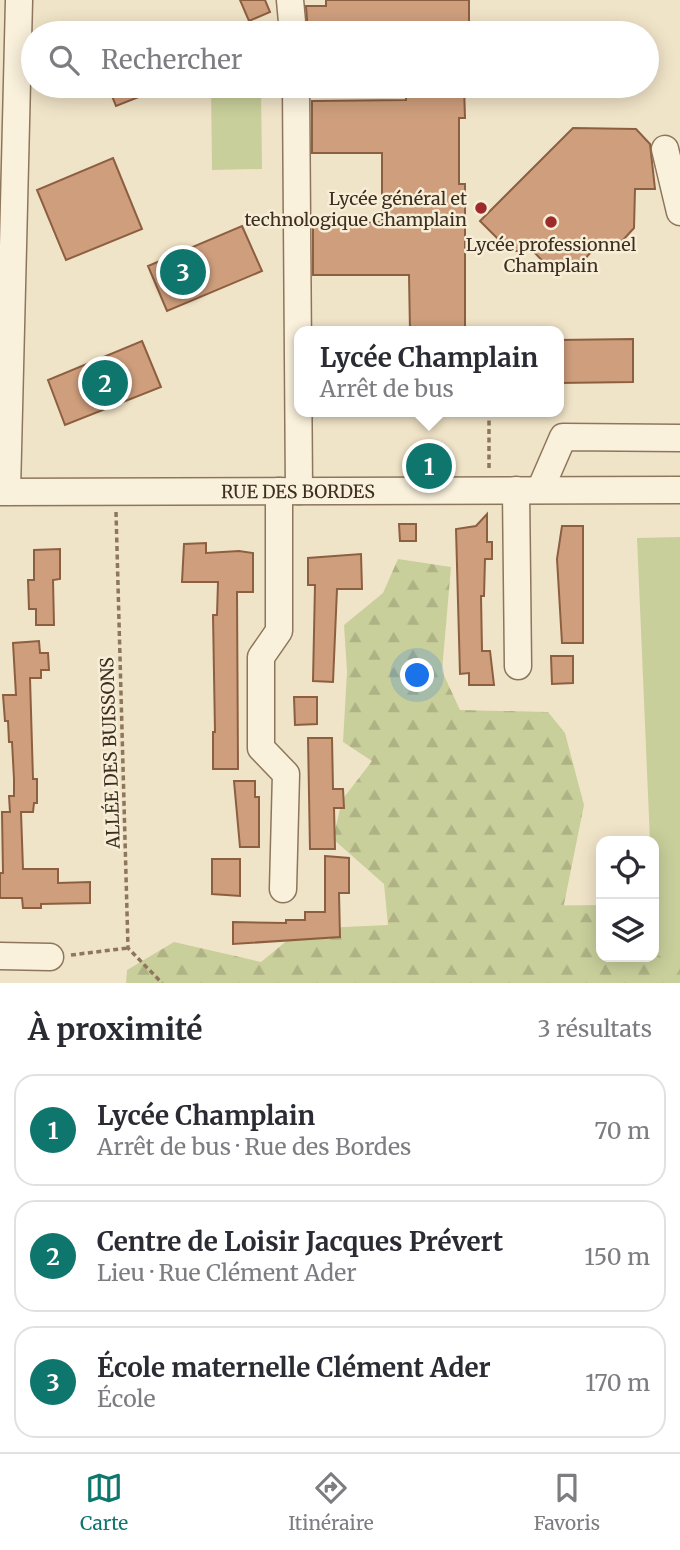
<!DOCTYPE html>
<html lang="fr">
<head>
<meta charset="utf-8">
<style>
  :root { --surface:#fff; --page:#f2f2f3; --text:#2b2b33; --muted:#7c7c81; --line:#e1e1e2; --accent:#0f766e }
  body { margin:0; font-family:Merriweather,serif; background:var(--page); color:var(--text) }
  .controls { position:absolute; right:21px; bottom:21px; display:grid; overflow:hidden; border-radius:14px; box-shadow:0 4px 18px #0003 }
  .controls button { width:63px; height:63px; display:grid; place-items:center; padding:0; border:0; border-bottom:2px solid var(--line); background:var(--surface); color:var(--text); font:35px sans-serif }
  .you { position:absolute; left:418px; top:676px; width:24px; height:24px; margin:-18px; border:5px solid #fff; border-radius:50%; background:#1a73e8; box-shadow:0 0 0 10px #1a73e833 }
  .badge { display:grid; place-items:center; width:46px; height:46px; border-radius:50%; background:var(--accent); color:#fff; font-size:23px; font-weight:700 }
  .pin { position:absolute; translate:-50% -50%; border:4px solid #fff; box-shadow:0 2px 7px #0006 }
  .popup { position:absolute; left:294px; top:326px; width:270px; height:91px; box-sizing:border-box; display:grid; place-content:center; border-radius:14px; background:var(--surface); filter:drop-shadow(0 2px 5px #0005); font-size:23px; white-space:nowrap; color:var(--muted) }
  .popup b { font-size:26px; color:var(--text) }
  .popup::after { content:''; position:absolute; left:50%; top:100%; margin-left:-14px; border:14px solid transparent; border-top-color:var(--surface) }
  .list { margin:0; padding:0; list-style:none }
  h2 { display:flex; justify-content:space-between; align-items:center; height:91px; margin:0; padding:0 28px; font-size:30px }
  h2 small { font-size:23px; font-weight:400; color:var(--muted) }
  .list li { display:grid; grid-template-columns:46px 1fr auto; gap:21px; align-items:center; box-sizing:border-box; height:112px; margin:0 14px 14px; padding:0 14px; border:2px solid var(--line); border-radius:21px }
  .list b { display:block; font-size:26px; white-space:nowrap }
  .list p { margin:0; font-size:23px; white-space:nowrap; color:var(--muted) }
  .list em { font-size:23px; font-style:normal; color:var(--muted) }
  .icon { flex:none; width:38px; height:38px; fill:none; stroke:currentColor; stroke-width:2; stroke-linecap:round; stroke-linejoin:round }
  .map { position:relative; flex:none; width:680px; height:983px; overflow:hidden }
  .search { position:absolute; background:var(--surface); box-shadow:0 4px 18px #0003; left:21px; right:21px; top:21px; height:77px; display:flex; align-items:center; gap:18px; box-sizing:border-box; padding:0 24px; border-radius:38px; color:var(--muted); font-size:26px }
  .sheet { height:469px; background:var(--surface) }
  nav { display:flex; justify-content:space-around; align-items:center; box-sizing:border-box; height:98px; border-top:2px solid var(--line); background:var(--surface); font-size:19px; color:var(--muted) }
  nav a { display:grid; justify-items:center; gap:4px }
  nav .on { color:var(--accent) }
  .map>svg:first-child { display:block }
  .green { fill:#c9cf9b }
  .forest { fill:url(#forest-firs) }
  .building { fill:#cf9f7d; stroke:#8d5f41; stroke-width:2 }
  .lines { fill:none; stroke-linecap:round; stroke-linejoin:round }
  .minor-casing { stroke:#8d765c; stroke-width:29 }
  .path { stroke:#8d765c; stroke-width:3.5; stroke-dasharray:5 3.5; stroke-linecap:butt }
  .minor { stroke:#faf1dc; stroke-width:26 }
  .poi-dot { fill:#9e2a2b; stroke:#f7eed8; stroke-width:2.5 }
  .labels { text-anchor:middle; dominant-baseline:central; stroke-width:5; stroke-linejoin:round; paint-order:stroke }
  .poi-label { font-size:18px; fill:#3d2e20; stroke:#f7eed8; text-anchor:end }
  .street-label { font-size:18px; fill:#3d2e20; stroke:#f7eed8 }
</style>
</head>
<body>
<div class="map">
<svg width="680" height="983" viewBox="0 0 680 983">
  <defs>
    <pattern id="forest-firs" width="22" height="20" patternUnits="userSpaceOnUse" patternTransform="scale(1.75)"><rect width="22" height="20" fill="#c9cf9b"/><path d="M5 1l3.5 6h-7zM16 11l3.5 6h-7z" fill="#aeb285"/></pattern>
  </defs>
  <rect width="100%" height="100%" fill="#f0e4c8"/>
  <!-- green -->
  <path class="green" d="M211,86H261L262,169L212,170Z
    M680,537V983H520L518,906L601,905V957H654V841H650L637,538Z"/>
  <!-- forest -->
  <path class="forest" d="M398,559L451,567L442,671L460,710L548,712L565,733L584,805L563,909L601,916V957H654V952L667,961L680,953V983H126L127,970L174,942L261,962L301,929L388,925L384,884L333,839L342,800L372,761L343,742L347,672L344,625L383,593Z"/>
  <!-- building -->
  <path class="building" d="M240,0H265L270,12L249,21Z
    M326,0H469V33H308L306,6H326Z
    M108,86H164V87L116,106Z
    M406,86H464L465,118H459V184H465V331H410L409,275H313V223L382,222V153H312V101L406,100Z
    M573,128L636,129L650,144L655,189H635L634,228L613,251H592L573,272H553L533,251H510L480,221Z
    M113,158L142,229L66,260L37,190Z
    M242,226L262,271L167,311L148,266Z
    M633,339V382L558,383V340Z
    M142,341L161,387L65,425L48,380Z
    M487,514V542H492V559H485L484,596H481L482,651H490L494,685H469V673L460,674L456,529L476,526Z
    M399,524H416V541H400Z
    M562,526H583V643H562L557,559Z
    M206,543V553L239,551L253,553V592H237L238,769H213V732H215L213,615H217L218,582H182L184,544Z
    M60,549V579L53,580L54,625H36V609H29L28,580H34V550Z
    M361,554L362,589H337L333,682L313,681L315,585H308V558Z
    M39,641L40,653H48L49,670H41V678H30L33,779H37V803H34L33,812H21L23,869H58V883L90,882V903L41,904V908H23L22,898H0V873H3L2,812H10L9,796H14V779L12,742H9L8,721H5L3,695H16L13,643Z
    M551,656H573V683L552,684Z
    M294,697H317V724L295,725Z
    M308,738H332L333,789H343L344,808H334L335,849H310Z
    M234,781H255V797H259V847H240Z
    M325,856L349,858V893H339L340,937L233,944V922L286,923V920H305V912H325Z
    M212,859H240V896L212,894Z"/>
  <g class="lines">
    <defs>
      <g id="minor">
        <path d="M290,0L293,33"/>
        <path d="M296,86L299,491"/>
        <path d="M665,149L680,212"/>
        <path d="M516,490L518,666"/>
        <path d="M540,490L563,437L680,438"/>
        <path d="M7,491L19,0"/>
        <path d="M279,491V631L261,657V748L286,774L283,889"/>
        <path id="s1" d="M0,492L680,490"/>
        <path d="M0,956L50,957"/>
      </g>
    </defs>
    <!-- minor casing -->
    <use href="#minor" class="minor-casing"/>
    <!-- path -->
    <path class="path" d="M489,412V469
      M116,512L128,948L162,983
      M71,955L128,948"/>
    <!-- minor -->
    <use href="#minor" class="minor"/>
  </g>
  <!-- markers -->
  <g class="poi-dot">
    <circle cx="481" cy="208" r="7"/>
    <circle cx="551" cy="222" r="7"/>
  </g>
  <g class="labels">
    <!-- poi labels -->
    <g class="poi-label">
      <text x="467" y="198">Lycée général et<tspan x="467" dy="21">technologique Champlain</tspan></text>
      <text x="551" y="244" text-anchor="middle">Lycée professionnel<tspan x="551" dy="21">Champlain</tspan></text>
    </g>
    <!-- street labels -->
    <g class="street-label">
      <text stroke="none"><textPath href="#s1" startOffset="298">RUE DES BORDES</textPath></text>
      <text transform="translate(110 753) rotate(-92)">ALLÉE DES BUISSONS</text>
    </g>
  </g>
</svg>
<div class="controls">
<button><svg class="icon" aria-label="locate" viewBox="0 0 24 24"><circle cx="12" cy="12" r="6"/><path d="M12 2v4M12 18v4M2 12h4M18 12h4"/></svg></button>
<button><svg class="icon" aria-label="layers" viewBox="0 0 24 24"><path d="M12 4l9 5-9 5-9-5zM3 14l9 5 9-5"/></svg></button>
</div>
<div class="you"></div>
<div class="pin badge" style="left:429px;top:466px">1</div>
<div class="popup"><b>Lycée Champlain</b>Arrêt de bus</div>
<div class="pin badge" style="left:105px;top:383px">2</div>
<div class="pin badge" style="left:183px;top:272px">3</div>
<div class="search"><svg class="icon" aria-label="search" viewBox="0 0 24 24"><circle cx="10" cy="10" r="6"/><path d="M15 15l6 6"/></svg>Rechercher</div>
</div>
<section class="sheet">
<h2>À proximité<small>3 résultats</small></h2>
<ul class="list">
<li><span class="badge">1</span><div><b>Lycée Champlain</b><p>Arrêt de bus · Rue des Bordes</p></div><em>70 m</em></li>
<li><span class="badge">2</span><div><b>Centre de Loisir Jacques Prévert</b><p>Lieu · Rue Clément Ader</p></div><em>150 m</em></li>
<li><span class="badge">3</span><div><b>École maternelle Clément Ader</b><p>École</p></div><em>170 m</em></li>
</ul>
</section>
<nav>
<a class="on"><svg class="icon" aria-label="map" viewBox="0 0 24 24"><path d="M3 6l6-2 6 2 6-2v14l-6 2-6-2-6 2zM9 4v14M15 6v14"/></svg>Carte</a>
<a><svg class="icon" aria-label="directions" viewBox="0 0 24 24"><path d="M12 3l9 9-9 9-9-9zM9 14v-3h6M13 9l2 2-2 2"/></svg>Itinéraire</a>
<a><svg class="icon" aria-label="saved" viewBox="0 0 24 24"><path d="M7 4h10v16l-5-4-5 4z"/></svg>Favoris</a>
</nav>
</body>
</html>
